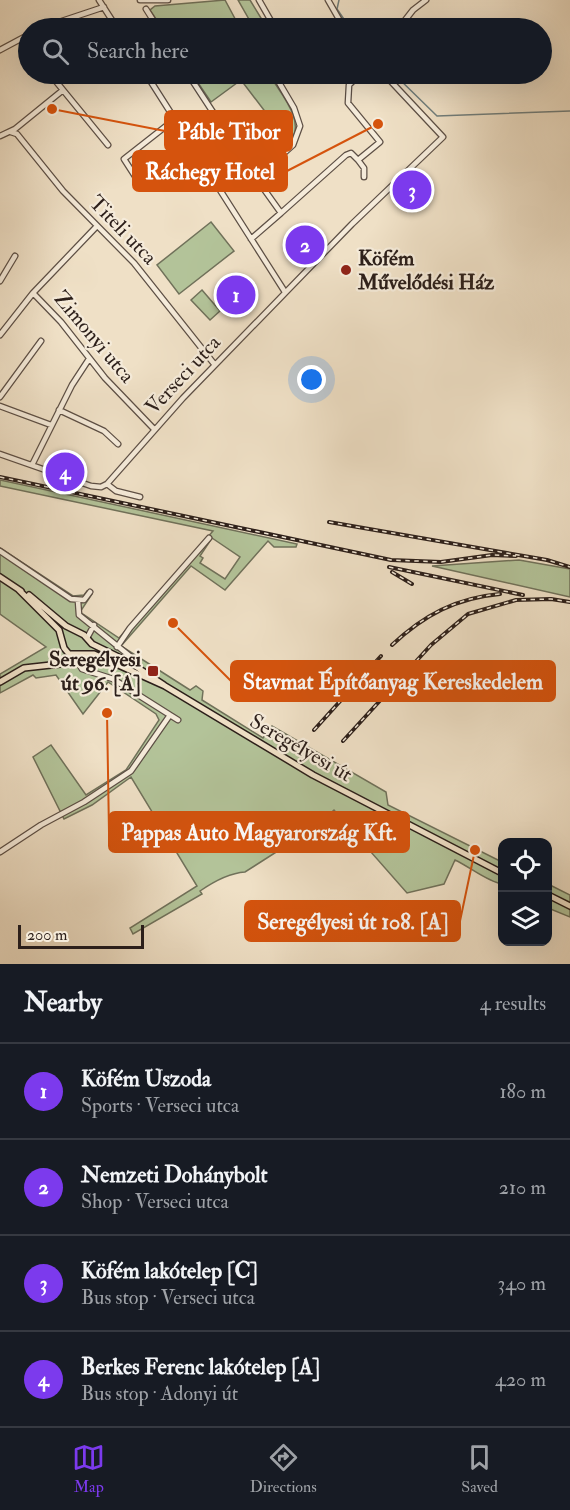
<!DOCTYPE html>
<html lang="en">
<head>
<meta charset="utf-8">
<style>
  :root { --surface:#171b24; --page:#242831; --text:#f1f3f6; --muted:#9ea1a6; --line:#363941; --accent:#7c3aed }
  body { margin:0; font-family:"IM FELL Double Pica",serif; background:var(--page); color:var(--text) }
  .controls { position:absolute; right:18px; bottom:18px; display:grid; overflow:hidden; border-radius:12px; box-shadow:0 6px 24px #0002 }
  .controls button { width:54px; height:54px; display:grid; place-items:center; padding:0; border:0; border-bottom:2px solid var(--line); background:var(--surface); color:var(--text); font:30px sans-serif }
  .scale { position:absolute; left:18px; bottom:15px; width:126px; box-sizing:border-box; padding-left:6px; border:3px solid #2c1f1a; border-top:0; font-size:16px; line-height:21px; white-space:nowrap; color:#2c1f1a; -webkit-text-stroke:4px #f5ebda; paint-order:stroke }
  .you { position:absolute; left:312px; top:380px; width:21px; height:21px; margin:-15px; border:4px solid #fff; border-radius:50%; background:#1a73e8; box-shadow:0 0 0 9px #1a73e833 }
  .badge { display:grid; place-items:center; width:39px; height:39px; border-radius:50%; background:var(--accent); color:#fff; font-size:20px; font-weight:700 }
  .pin { position:absolute; translate:-50% -50%; border:3px solid #fff; box-shadow:0 2px 6px #0006 }
  .list { margin:0; padding:0; list-style:none }
  h2 { display:flex; justify-content:space-between; align-items:center; height:78px; margin:0; padding:0 24px; font-size:26px }
  h2 small { font-size:20px; font-weight:400; color:var(--muted) }
  .list li { display:grid; grid-template-columns:39px 1fr auto; gap:18px; align-items:center; box-sizing:border-box; height:96px; padding:0 24px; border-top:2px solid var(--line) }
  .list b { display:block; font-size:22px; white-space:nowrap }
  .list p { margin:0; font-size:20px; white-space:nowrap; color:var(--muted) }
  .list em { font-size:20px; font-style:normal; color:var(--muted) }
  .icon { flex:none; width:33px; height:33px; fill:none; stroke:currentColor; stroke-width:2; stroke-linecap:round; stroke-linejoin:round }
  .map { position:relative; flex:none; width:570px; height:964px; overflow:hidden }
  .search { position:absolute; background:var(--surface); box-shadow:0 6px 24px #0002; left:18px; right:18px; top:18px; height:66px; display:flex; align-items:center; gap:15px; box-sizing:border-box; padding:0 21px; border-radius:33px; color:var(--muted); font-size:22px }
  .sheet { height:462px; background:var(--surface) }
  nav { display:flex; justify-content:space-around; align-items:center; box-sizing:border-box; height:84px; border-top:2px solid var(--line); background:var(--surface); font-size:16px; color:var(--muted) }
  nav a { display:grid; justify-items:center; gap:3px }
  nav .on { color:var(--accent) }
  .map>svg:first-child { display:block }
  .green { fill:#b3c399; stroke:#70715a; stroke-width:1.5; fill-rule:evenodd }
  .lines { fill:none; stroke-linecap:round; stroke-linejoin:round }
  .stream { stroke:#6f7d7c; stroke-width:1.5 }
  .minor-casing { stroke:#5d4f45; stroke-width:7 }
  .major-casing { stroke:#2c1f1a; stroke-width:8 }
  .minor { stroke:#f5ebda; stroke-width:4.5 }
  .major { stroke:#efe0c6; stroke-width:5 }
  .rail-casing { stroke:#2c1f1a; stroke-width:4 }
  .rail { stroke:#f5ebda; stroke-width:1.5; stroke-dasharray:4.5; stroke-linecap:butt }
  .poi-dot { fill:#8f2418; stroke:#f5ebda; stroke-width:2 }
  .labels { text-anchor:middle; dominant-baseline:central; stroke-width:4.5; stroke-linejoin:round; paint-order:stroke }
  .street-label { font-size:21px; fill:#2c1f1a; stroke:#f5ebda }
  .poi-label { font-size:21px; font-weight:bold; fill:#2c1f1a; stroke:#f5ebda; text-anchor:start }
  .leader { fill:none; stroke:#d5530d; stroke-width:2 }
  .callout-dot { fill:#d5530d; stroke:#f5ebda; stroke-width:2 }
  .callout { fill:#d5530d; stroke:#d5530d; stroke-width:2 }
  .callout-label { font-size:22px; text-anchor:middle; font-weight:bold; fill:#fff }
</style>
</head>
<body>
<div class="map">
<svg width="570" height="964" viewBox="0 0 570 964">
  <rect width="100%" height="100%" fill="#efe0c6"/>
  <filter id="stains"><feTurbulence type="fractalNoise" baseFrequency=".00333" numOctaves="4"/><feColorMatrix values="0 0 0 0 .2 0 0 0 0 .09 0 0 0 0 .02 0 0 0 .5 -.17"/></filter>
  <radialGradient id="worn" r=".72"><stop offset=".6" stop-color="#630" stop-opacity="0"/><stop offset="1" stop-color="#630" stop-opacity=".3"/></radialGradient>
  <!-- green -->
  <path class="green" d="M225,0L240,28H162L150,10L155,6Z
    M238,0H250L264,23L267,22L271,28H254Z
    M192,74H269C280,93 308,123 289,143L241,80L211,102Z
    M211,222L234,251L179,294L157,265Z
    M202,290L220,311L210,320L191,300Z
    M0,480L297,544L296,547H274L268,541L225,590L191,566L121,646L190,690L196,686L203,691L202,700L263,738L272,726L386,792L388,805L502,862V884C488,882 470,867 455,860L444,884L407,893L334,810L314,828L245,872C229,873 213,882 200,891L202,894L133,934L130,928L197,886L131,777L92,805L64,819L33,757L51,745L86,795L126,770L159,720L156,714L108,682L83,714L56,675L36,678L33,675L0,693V674L46,647L0,614V548L73,596L84,595L87,591L92,594L80,612L119,638L213,531L0,486ZM212,538L240,557L225,579L200,563L203,558L200,556Z
    M519,560L570,569V597L432,566Z
    M548,884L570,895V917L548,908Z"/>
  <g class="lines">
    <!-- stream -->
    <path class="stream" d="M339,0L337,9L350,28
      M394,74L437,116L570,111"/>
    <defs>
      <path id="minor" d="M99,0L117,28
        M140,0H168
        M259,0L275,28
        M328,0L344,28
        M146,9L158,28
        M41,28L104,7
        M399,28L413,10L426,0
        M0,50L28,35
        M146,74L285,292
        M188,74L256,178
        M274,74L294,108L300,126L293,145L256,178L281,213L346,155L351,153L358,160L380,142L348,103L349,85L360,74
        M63,90L108,145
        M11,132L17,134L63,191L134,263L215,365
        M0,136L15,129L63,90L50,74
        M358,160L364,168V177
        M142,187L124,159L175,119
        M251,239L281,213
        M0,281L15,256
        M33,293L61,322L105,378L154,429
        M0,335L33,293L97,226
        M0,397L41,341
        M0,406L51,425
        M59,410L104,431L118,444
        M0,454L91,486L101,487L107,484L183,398L352,224L443,137L384,74
        M32,465L72,385L89,359
        M107,484L116,491L140,497
        M0,551L71,599L84,600L90,592
        M78,601L79,615L131,657
        M87,638L94,625
        M117,647L130,628L209,538
        M82,655L85,668
        M170,715L178,720
        M0,852L41,825L84,802L131,771L170,715L113,679L82,669L74,656"/>
      <path id="major" d="M0,577L21,591
        M19,590L59,630L64,648L69,654H94L165,686L313,775L502,873
        M29,595L66,626L84,635L92,644L129,662L164,685
        M0,682L24,668L60,664L71,655
        M548,895L570,906"/>
    </defs>
    <!-- minor casing -->
    <use href="#minor" class="minor-casing"/>
    <!-- major casing -->
    <use href="#major" class="major-casing"/>
    <!-- minor -->
    <use href="#minor" class="minor"/>
    <!-- major -->
    <use href="#major" class="major"/>
    <defs>
      <path id="rail" d="M0,477L391,560L441,562L492,555L516,556
        M329,522L547,560L570,567
        M389,567L523,595
        M392,572L412,584
        M392,645C424,615 456,598 500,594
        M314,730L381,656
        M343,741L431,645L468,614L516,600L551,599L570,602"/>
    </defs>
    <!-- rail casing -->
    <use href="#rail" class="rail-casing"/>
    <!-- rail -->
    <use href="#rail" class="rail"/>
  </g>
  <!-- markers -->
  <g class="poi-dot">
    <circle cx="346" cy="270" r="6"/>
    <rect x="147" y="665" width="12" height="12" rx="3"/>
  </g>
  <g class="labels">
    <!-- street labels -->
    <g class="street-label">
      <text transform="translate(123 230) rotate(46)">Titeli utca</text>
      <text transform="translate(94 337) rotate(50)">Zimonyi utca</text>
      <text transform="translate(183 375) rotate(-47)">Verseci utca</text>
      <text transform="translate(301 748) rotate(30)">Seregélyesi út</text>
    </g>
    <!-- poi labels -->
    <g class="poi-label">
      <text x="358" y="258">Köfém<tspan x="358" dy="24">Művelődési Ház</tspan></text>
      <text x="141" y="659" text-anchor="end">Seregélyesi<tspan x="141" dy="24">út 96. [A]</tspan></text>
    </g>
  </g>
  <!-- callouts -->
  <path class="leader" d="M52 109L165 131M378 124L287 171M173 623L231 681M107 713L109 832M475 850L460 921"/>
  <g class="callout-dot">
    <circle cx="52" cy="109" r="6"/>
    <circle cx="378" cy="124" r="6"/>
    <circle cx="173" cy="623" r="6"/>
    <circle cx="107" cy="713" r="6"/>
    <circle cx="475" cy="850" r="6"/>
  </g>
  <g class="callout">
    <rect x="165" y="111" width="127" height="40" rx="6"/>
    <rect x="133" y="151" width="154" height="40" rx="6"/>
    <rect x="231" y="661" width="324" height="40" rx="6"/>
    <rect x="109" y="812" width="300" height="40" rx="6"/>
    <rect x="245" y="901" width="215" height="40" rx="6"/>
  </g>
  <g class="callout-label">
    <text x="229" y="139">Páble Tibor</text>
    <text x="210" y="179">Ráchegy Hotel</text>
    <text x="393" y="689">Stavmat Építőanyag Kereskedelem</text>
    <text x="259" y="840">Pappas Auto Magyarország Kft.</text>
    <text x="353" y="929">Seregélyesi út 108. [A]</text>
  </g>
  <rect width="100%" height="100%" filter="url(#stains)"/>
  <rect width="100%" height="100%" fill="url(#worn)"/>
</svg>
<div class="controls">
<button><svg class="icon" aria-label="locate" viewBox="0 0 24 24"><circle cx="12" cy="12" r="6"/><path d="M12 2v4M12 18v4M2 12h4M18 12h4"/></svg></button>
<button><svg class="icon" aria-label="layers" viewBox="0 0 24 24"><path d="M12 4l9 5-9 5-9-5zM3 14l9 5 9-5"/></svg></button>
</div>
<div class="scale">200 m</div>
<div class="you"></div>
<div class="pin badge" style="left:236px;top:295px">1</div>
<div class="pin badge" style="left:305px;top:245px">2</div>
<div class="pin badge" style="left:412px;top:190px">3</div>
<div class="pin badge" style="left:65px;top:472px">4</div>
<div class="search"><svg class="icon" aria-label="search" viewBox="0 0 24 24"><circle cx="10" cy="10" r="6"/><path d="M15 15l6 6"/></svg>Search here</div>
</div>
<section class="sheet">
<h2>Nearby<small>4 results</small></h2>
<ul class="list">
<li><span class="badge">1</span><div><b>Köfém Uszoda</b><p>Sports · Verseci utca</p></div><em>180 m</em></li>
<li><span class="badge">2</span><div><b>Nemzeti Dohánybolt</b><p>Shop · Verseci utca</p></div><em>210 m</em></li>
<li><span class="badge">3</span><div><b>Köfém lakótelep [C]</b><p>Bus stop · Verseci utca</p></div><em>340 m</em></li>
<li><span class="badge">4</span><div><b>Berkes Ferenc lakótelep [A]</b><p>Bus stop · Adonyi út</p></div><em>420 m</em></li>
</ul>
</section>
<nav>
<a class="on"><svg class="icon" aria-label="map" viewBox="0 0 24 24"><path d="M3 6l6-2 6 2 6-2v14l-6 2-6-2-6 2zM9 4v14M15 6v14"/></svg>Map</a>
<a><svg class="icon" aria-label="directions" viewBox="0 0 24 24"><path d="M12 3l9 9-9 9-9-9zM9 14v-3h6M13 9l2 2-2 2"/></svg>Directions</a>
<a><svg class="icon" aria-label="saved" viewBox="0 0 24 24"><path d="M7 4h10v16l-5-4-5 4z"/></svg>Saved</a>
</nav>
</body>
</html>
